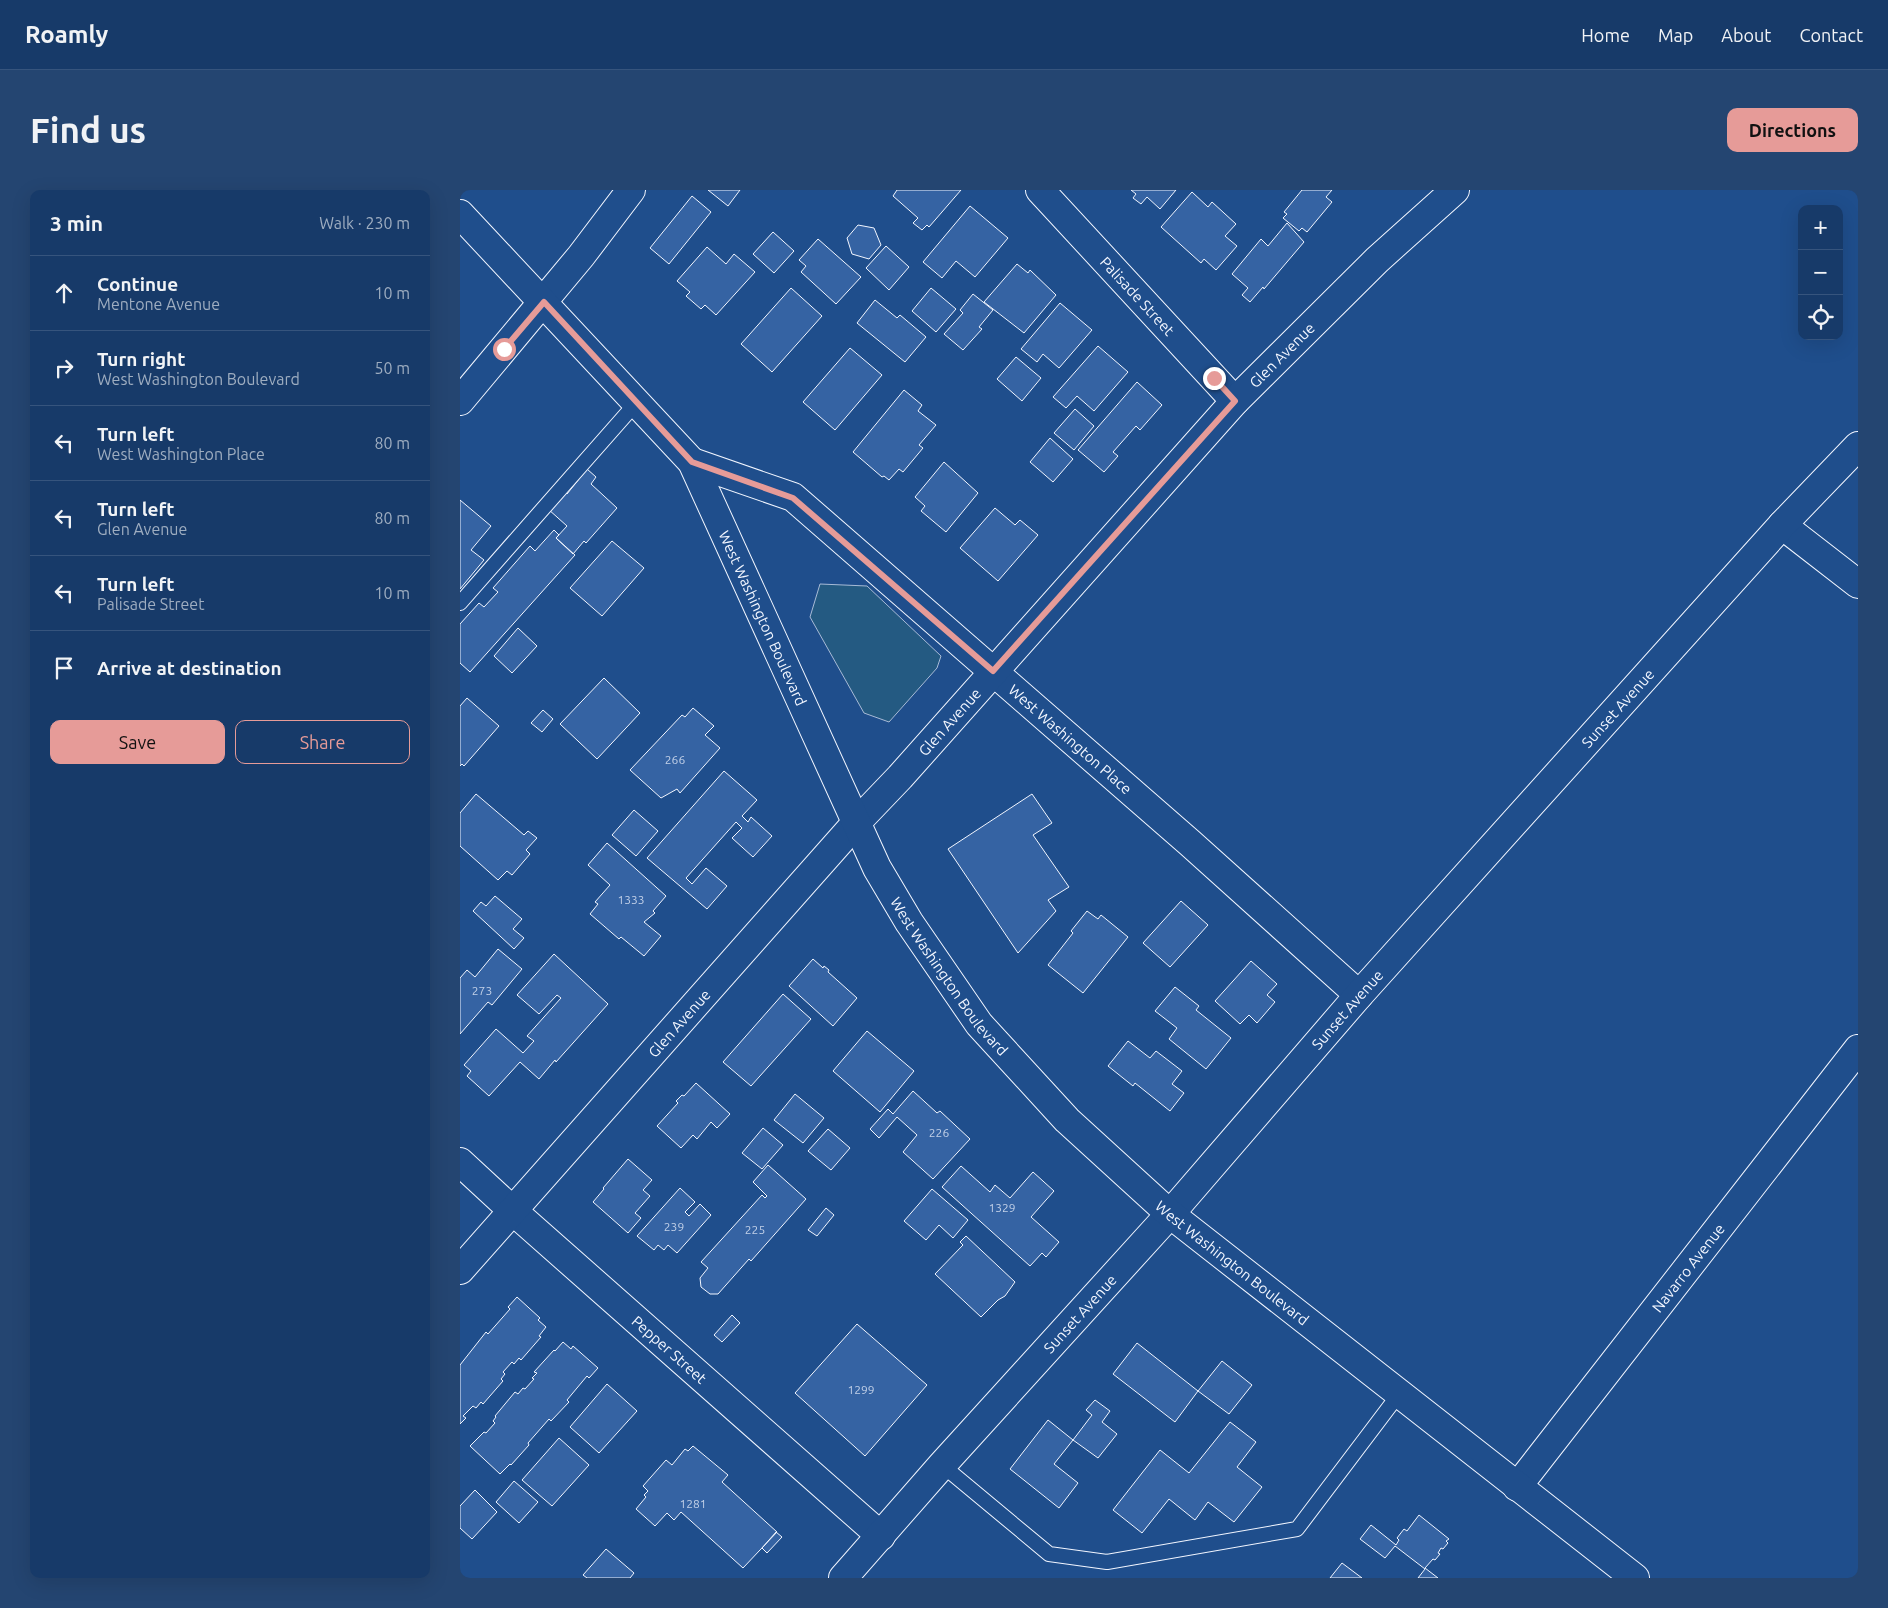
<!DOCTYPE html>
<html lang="en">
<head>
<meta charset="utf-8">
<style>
  :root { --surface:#173a69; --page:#244571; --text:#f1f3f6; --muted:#9eadc0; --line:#36547d; --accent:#e69b98 }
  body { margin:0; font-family:Ubuntu,sans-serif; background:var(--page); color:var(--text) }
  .controls { position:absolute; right:15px; top:15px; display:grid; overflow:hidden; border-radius:10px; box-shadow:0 5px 20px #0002 }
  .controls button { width:45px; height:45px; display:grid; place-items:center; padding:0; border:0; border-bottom:1px solid var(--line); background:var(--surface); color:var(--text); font:25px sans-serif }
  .stop { position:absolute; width:15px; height:15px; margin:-11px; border:4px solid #e69b98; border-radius:50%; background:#fff }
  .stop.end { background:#e69b98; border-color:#fff; box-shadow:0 1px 5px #0008 }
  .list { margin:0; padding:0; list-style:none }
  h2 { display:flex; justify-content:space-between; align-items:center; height:65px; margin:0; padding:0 20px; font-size:21px }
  h2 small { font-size:16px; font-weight:400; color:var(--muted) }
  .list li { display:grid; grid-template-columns:32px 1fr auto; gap:15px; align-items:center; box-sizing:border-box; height:75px; padding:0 20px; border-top:1px solid var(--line) }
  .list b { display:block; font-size:19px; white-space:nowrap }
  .list p { margin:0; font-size:16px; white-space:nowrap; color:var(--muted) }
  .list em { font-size:16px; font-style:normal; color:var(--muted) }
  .actions { display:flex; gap:10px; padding:15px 20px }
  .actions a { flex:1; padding:11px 0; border:1px solid var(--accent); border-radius:10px; text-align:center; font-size:18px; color:var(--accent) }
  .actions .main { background:var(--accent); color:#111 }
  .icon { flex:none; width:28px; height:28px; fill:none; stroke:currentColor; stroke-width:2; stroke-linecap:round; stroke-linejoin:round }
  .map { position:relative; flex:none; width:1398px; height:1388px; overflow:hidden; border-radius:10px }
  header { display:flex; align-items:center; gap:30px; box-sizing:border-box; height:70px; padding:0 25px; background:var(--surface); border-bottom:1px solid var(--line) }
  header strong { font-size:24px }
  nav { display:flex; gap:28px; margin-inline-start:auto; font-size:18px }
  .intro { display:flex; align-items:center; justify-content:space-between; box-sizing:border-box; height:120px; padding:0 30px }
  h1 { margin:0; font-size:35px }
  .button { padding:12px 22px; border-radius:10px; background:var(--accent); color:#111; font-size:18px; font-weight:700 }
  main { display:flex; gap:30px; padding:0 30px }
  aside { flex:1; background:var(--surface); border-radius:10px; box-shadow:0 5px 20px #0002 }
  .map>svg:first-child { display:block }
  .green { fill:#245a82; stroke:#a8bbd7 }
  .building { fill:#3563a3; stroke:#f2f6ff }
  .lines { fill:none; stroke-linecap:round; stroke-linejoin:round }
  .service-casing { stroke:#f2f6ff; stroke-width:16 }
  .minor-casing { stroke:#f2f6ff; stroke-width:30 }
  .secondary-casing { stroke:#f2f6ff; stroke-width:30 }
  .service { stroke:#1f4e8c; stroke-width:14 }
  .minor { stroke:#1f4e8c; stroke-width:28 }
  .secondary { stroke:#1f4e8c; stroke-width:28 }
  .route { stroke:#e69b98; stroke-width:6 }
  .labels { text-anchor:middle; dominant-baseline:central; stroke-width:4; stroke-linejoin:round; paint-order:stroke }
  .number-label { font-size:12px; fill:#c3d1e8 }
  .street-label { font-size:15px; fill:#f2f6ff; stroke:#1f4e8c }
</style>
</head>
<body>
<header>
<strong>Roamly</strong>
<nav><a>Home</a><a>Map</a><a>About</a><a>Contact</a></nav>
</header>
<div class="intro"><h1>Find us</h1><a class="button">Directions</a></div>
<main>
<aside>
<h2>3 min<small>Walk · 230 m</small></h2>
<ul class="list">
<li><svg class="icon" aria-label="ahead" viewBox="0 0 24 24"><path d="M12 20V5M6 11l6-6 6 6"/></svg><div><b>Continue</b><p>Mentone Avenue</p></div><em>10 m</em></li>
<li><svg class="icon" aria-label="right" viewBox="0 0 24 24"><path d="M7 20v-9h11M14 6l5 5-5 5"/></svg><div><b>Turn right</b><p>West Washington Boulevard</p></div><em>50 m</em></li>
<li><svg class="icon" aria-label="left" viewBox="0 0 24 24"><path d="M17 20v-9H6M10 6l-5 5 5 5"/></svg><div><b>Turn left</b><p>West Washington Place</p></div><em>80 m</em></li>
<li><svg class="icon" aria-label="left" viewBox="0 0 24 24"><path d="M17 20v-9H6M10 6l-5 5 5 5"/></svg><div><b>Turn left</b><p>Glen Avenue</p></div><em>80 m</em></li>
<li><svg class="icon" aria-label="left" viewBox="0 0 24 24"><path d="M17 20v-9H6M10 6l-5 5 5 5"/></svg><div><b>Turn left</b><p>Palisade Street</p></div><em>10 m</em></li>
<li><svg class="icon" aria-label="arrive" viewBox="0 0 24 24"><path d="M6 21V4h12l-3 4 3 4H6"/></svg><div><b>Arrive at destination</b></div></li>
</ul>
<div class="actions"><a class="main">Save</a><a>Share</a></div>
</aside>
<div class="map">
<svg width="1398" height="1388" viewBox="0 0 1398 1388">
  <rect width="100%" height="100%" fill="#1f4e8c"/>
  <!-- green -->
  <path class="green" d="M360,394L407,396L481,466L477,478L429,532L404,523L350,427Z"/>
  <!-- building -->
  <path class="building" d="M248,0H280L268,16Z
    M437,0H501L469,37L467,35L462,40L453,33L458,28L433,6Z
    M671,0H716L700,19L687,7L681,14L673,8L676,4Z
    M842,0H872L866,7L872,12L847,42L842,38L839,41L823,28L827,24L824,22Z
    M732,2L748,17L752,12L776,34L765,46L777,56L756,80L744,69L741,73L701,37Z
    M232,6L251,22L209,74L190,58Z
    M510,16L548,48L515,87L496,71L482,88L463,72Z
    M827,33L844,52L804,99L803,97L790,112L782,105L788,98L772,84L801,49L808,56Z
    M398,35L414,38L421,55L409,69L392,64L387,48Z
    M313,42L334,61L314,83L293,64Z
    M358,49L401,87L376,114L341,82L346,76L339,70Z
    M426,56L449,77L429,100L406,78Z
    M247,57L266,74L274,64L295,82L256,125L245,115L241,119L226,106L230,102L217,91Z
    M557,74L568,83L570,80L596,105L564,143L524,112Z
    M331,98L362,126L312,182L281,154Z
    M471,98L496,119L476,142L452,121Z
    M513,104L533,120L519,137L522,139L503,160L484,144L503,123L500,120Z
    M415,110L437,128L440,125L466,147L445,172L397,133Z
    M600,113L632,140L599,178L583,164L577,172L561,159Z
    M638,156L668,182L634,221L617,206L606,218L593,207Z
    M390,158L422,185L375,240L343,212Z
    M556,167L581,188L562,211L537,189Z
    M677,192L702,215L680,240L676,236L653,262L658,266L644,282L618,260Z
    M444,200L462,215L458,221L476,235L459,255L463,258L443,282L439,279L429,290L424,286L422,287L393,262Z
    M615,219L634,236L614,260L594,243Z
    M590,248L613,269L593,292L570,272Z
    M484,272L518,303L486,342L461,321L465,316L455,307Z
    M127,279L136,287L131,294L157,318L126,353L124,351L113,364L96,348L107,336L88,319L104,301L107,304Z
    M0,310L31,336L11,360L24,370L0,399Z
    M535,318L555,335L560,330L578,345L538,391L500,358Z
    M94,340L99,345L96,348L115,365L10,482L0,473V434L19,413L24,417L38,402L33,398L70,356L75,361Z
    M152,351L184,378L142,426L110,398Z
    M58,438L77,456L52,483L34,466Z
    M144,488L180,523L137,569L100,534Z
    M7,508L39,536L4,576L2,574L0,576V516Z
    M233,518L254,536L245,545L260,558L220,603L217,599L201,608L170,580L222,525L225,527Z
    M83,520L93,529L82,542L71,533Z
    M264,581L297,610L282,626L288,632L291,627L312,646L293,667L272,648L282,638L276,632L226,688L232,694L246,678L267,696L247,719L187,668Z
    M16,604L64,645L68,641L77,648L66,660L70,664L52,685L47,681L38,690L0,656V623Z
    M572,604L592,633L573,645L609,697L588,710L596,721L558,763L488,659Z
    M174,620L198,641L176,666L152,645Z
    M147,653L206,706L193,721L195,723L184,732L201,746L184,766L161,747L159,749L130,724L138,714L135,712L150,695L128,675Z
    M35,706L62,729L53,739L64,748L54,759L13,721L21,712L26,716Z
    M721,711L748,735L710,777L683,753Z
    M627,721L638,729L641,725L668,747L623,803L588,775L613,743L611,741Z
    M38,759L62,779L32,815L28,812L0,844V788L7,780L15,787Z
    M94,764L148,814L96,872L95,870L79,889L60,872L29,906L7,886L11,881L4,875L36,839L63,863L74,851L67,846L101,808L97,805L79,824L57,805Z
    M353,769L363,778L364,776L369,780L368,782L397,808L373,836L329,796Z
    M791,771L817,794L807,805L815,812L797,833L789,825L780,834L755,811Z
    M715,797L739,816L736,820L771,848L746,879L709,849L717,838L695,821Z
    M323,804L351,829L291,896L263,872Z
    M407,841L454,881L420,922L373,881Z
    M668,851L690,868L696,861L722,881L712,894L724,903L710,921L675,893L673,896L648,876Z
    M236,893L270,924L257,938L251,932L237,949L233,945L221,958L197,936L218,913L216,911L222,905L224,906Z
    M453,901L477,923L480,921L510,949L473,989L443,962L457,945L437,927L419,948L410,939L428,919L433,924Z
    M335,904L364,928L343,953L314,930Z
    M303,938L323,955L302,979L282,963Z
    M368,939L390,958L371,980L348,961Z
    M168,969L192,990L183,1000L190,1006L175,1023L181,1028L168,1043L133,1012L144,999L143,998Z
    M308,975L346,1009L291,1071L289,1069L258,1104H250L241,1097L240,1088L248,1078L241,1072L302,1005L305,1008L307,1006L293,992Z
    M501,976L530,1002L535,995L550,1008L573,982L594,1001L571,1027L599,1052L586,1067L582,1063L570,1076L482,997Z
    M220,998L235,1012L225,1022L229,1026L240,1014L251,1025L217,1063L208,1055L204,1060L198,1055L194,1060L177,1046Z
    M472,999L508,1030L493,1048L479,1035L466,1050L444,1031Z
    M366,1018L374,1025L357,1046L348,1040Z
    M506,1046L555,1092L545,1106L538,1110L521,1127L475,1084L503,1055L500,1052Z
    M57,1107L80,1128L78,1130L86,1137L79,1146L81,1147L61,1170L59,1168L54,1174L52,1172L43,1182L45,1184L41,1189L43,1191L23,1214L21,1212L16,1218L13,1216L3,1226L6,1228L0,1234V1175L26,1142L28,1144L50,1119L48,1117Z
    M272,1125L280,1133L262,1152L254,1145Z
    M397,1134L467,1195L405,1266L335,1203Z
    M103,1152L111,1159L113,1156L138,1178L129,1188L127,1186L107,1210L109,1212L91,1231L89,1229L68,1253L69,1255L51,1275L50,1274L40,1284L10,1256L24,1242L26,1243L35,1233L33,1231L36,1227L35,1226L55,1202L58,1204L63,1198L65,1199L74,1189L72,1188L77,1183L74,1182L94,1160L95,1161Z
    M677,1153L738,1201L715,1232L653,1184Z
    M762,1171L792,1195L769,1224L738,1201Z
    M147,1194L177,1221L139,1263L110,1237Z
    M635,1210L650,1221L642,1232L657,1244L638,1268L613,1250L632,1225L626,1220Z
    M588,1230L613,1250L594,1274L618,1293L599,1318L550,1279Z
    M770,1232L796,1252L777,1277L802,1297L774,1332L748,1312L735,1330L709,1309L682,1343L653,1320L700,1260L729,1283Z
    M99,1248L129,1275L92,1316L62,1290Z
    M233,1256L268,1285L262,1292L317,1342L283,1378L221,1322L214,1330L207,1323L195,1336L176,1319L186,1307L184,1305L188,1301L183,1296L206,1270L212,1275L225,1259L228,1261Z
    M54,1291L78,1312L59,1333L36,1312Z
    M15,1300L37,1322L12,1349L0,1338V1316Z
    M959,1325L989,1349L986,1351L988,1353L983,1359L981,1358L978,1363L980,1364L975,1370L973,1369L965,1378L978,1388H958L965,1379L935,1356L925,1368L900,1349L911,1335L936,1355L939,1350L937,1348L944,1339L947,1341Z
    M316,1342L322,1347L307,1363L302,1358Z
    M146,1359L174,1383L170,1388H127L123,1385Z
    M882,1373L902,1388H870Z"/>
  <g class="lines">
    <defs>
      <path id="service" d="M0,413L177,212
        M482,1275L589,1364L647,1372L837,1339L939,1204"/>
      <g id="minor">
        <path id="s1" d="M580,0L775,211"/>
        <path d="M0,211L121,66L171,0"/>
        <path id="s2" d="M232,272L333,307L730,653L899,805"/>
        <path d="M1322,335L1398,394"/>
        <path id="s3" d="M0,972L53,1021L421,1346"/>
        <path id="s4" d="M0,1080L396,633L440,587L775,211L917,70L995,0"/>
        <path id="s5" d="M1057,1297L1398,859"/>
        <path id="s6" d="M383,1388L482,1275L710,1024L899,805L1322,335L1398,256"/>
      </g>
      <g id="secondary">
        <path id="s7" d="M0,24L232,272L417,678L449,732L519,834L607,930L710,1024L1175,1388"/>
      </g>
    </defs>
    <!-- service casing -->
    <use href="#service" class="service-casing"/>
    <!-- minor casing -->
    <use href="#minor" class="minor-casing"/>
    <!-- secondary casing -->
    <use href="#secondary" class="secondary-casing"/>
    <!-- service -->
    <use href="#service" class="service"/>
    <!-- minor -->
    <use href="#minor" class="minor"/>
    <!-- secondary -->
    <use href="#secondary" class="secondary"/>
  </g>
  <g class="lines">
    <!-- route -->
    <path class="route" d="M44,159L84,112L232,272L333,308L533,481L775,211L754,188"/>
  </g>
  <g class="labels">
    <!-- number labels -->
    <g class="number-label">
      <text x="215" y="569">266</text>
      <text x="171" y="709">1333</text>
      <text x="22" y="800">273</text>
      <text x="479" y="942">226</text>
      <text x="542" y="1017">1329</text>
      <text x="214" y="1036">239</text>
      <text x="295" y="1039">225</text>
      <text x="401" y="1199">1299</text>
      <text x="233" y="1313">1281</text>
    </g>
    <!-- street labels -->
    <g class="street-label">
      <text stroke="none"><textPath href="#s1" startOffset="144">Palisade Street</textPath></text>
      <text stroke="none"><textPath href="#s4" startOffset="1230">Glen Avenue</textPath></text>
      <text stroke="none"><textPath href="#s7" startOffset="511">West Washington Boulevard</textPath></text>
      <text stroke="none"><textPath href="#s6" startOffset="1165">Sunset Avenue</textPath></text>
      <text stroke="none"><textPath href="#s4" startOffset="735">Glen Avenue</textPath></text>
      <text stroke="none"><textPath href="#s2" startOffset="475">West Washington Place</textPath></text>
      <text stroke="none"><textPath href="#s7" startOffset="916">West Washington Boulevard</textPath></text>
      <text stroke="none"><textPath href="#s6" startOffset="760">Sunset Avenue</textPath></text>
      <text stroke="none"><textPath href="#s4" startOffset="330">Glen Avenue</textPath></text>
      <text stroke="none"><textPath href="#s7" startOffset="1321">West Washington Boulevard</textPath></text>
      <text stroke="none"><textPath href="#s5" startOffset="278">Navarro Avenue</textPath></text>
      <text stroke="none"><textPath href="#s6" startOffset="355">Sunset Avenue</textPath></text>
      <text stroke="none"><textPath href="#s3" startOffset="281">Pepper Street</textPath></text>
    </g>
  </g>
</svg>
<div class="controls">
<button>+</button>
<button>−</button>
<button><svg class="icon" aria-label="locate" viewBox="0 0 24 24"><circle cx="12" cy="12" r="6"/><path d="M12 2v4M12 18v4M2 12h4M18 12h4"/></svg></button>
</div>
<div class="stop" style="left:44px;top:159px"></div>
<div class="stop end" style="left:754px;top:188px"></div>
</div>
</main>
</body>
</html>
